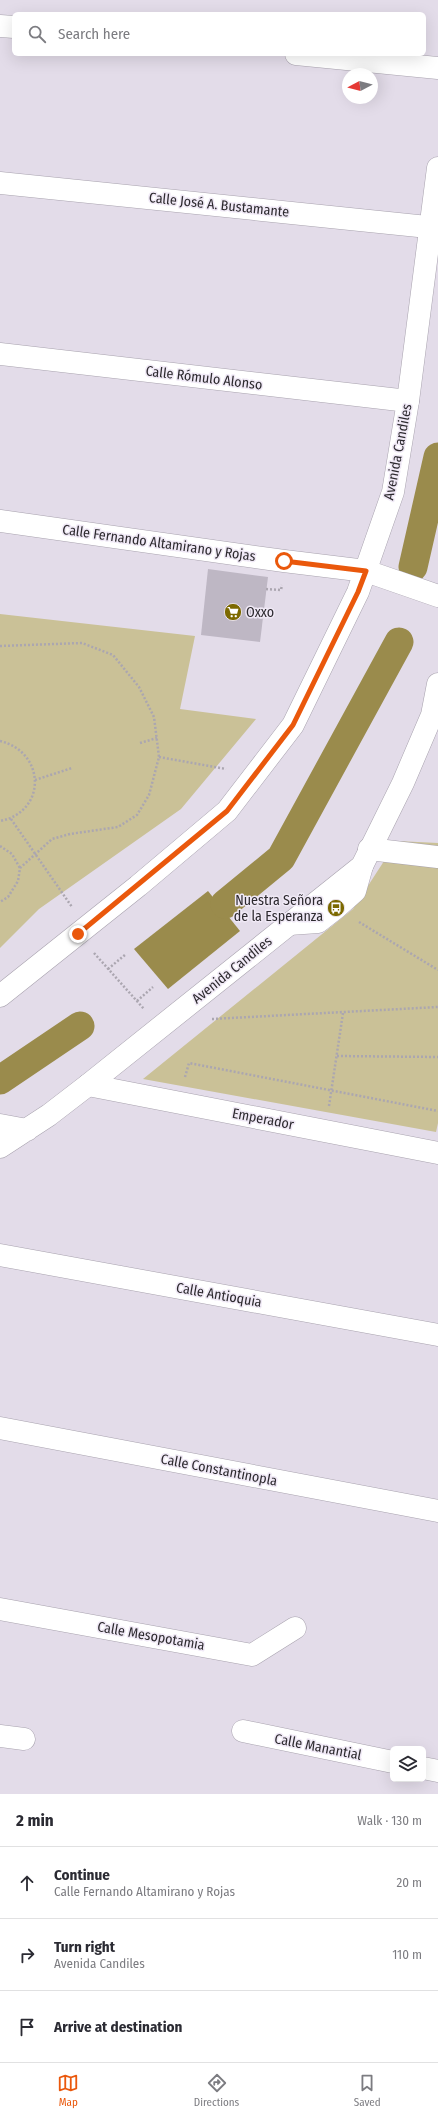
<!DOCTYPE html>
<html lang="en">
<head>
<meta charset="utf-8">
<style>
  :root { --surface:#fff; --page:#f7f7f7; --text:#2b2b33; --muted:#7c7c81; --line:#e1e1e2; --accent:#ea580c }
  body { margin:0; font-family:"Fira Sans Condensed",sans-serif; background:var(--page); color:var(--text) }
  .controls { position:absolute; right:12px; bottom:12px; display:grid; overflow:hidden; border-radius:6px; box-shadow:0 4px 16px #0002 }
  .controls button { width:36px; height:36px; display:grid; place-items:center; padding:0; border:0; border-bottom:1px solid var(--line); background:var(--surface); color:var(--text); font:20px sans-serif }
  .compass { position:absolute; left:342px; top:68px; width:36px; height:36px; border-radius:50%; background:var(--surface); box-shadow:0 4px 16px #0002; rotate:263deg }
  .stop { position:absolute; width:12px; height:12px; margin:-9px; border:3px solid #ea580c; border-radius:50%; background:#fff }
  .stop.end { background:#ea580c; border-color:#fff; box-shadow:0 1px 4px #0008 }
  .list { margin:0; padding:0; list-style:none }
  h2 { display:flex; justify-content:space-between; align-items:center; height:52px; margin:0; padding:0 16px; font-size:17px }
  h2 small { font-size:13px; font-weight:400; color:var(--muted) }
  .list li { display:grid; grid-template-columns:26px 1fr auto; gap:12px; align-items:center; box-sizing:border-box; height:72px; padding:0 16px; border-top:1px solid var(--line) }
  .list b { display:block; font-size:15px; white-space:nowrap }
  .list p { margin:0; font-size:13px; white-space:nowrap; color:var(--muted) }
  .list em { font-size:13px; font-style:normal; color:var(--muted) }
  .icon { flex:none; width:22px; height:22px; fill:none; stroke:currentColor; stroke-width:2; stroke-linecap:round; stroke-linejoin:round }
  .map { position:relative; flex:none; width:438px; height:1794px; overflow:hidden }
  .search { position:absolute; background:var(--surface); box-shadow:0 4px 16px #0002; left:12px; right:12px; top:12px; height:44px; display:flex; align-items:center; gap:10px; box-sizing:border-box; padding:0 14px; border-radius:6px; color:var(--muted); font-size:15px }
  .sheet { height:268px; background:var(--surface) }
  nav { display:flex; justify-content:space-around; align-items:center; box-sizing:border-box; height:56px; border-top:1px solid var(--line); background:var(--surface); font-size:11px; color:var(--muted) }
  nav a { display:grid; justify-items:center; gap:2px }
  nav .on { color:var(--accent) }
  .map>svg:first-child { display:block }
  .green { fill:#cac197 }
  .water { fill:#9a8b4c }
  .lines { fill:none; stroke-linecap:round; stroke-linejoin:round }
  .canal { stroke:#9a8b4c; stroke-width:29 }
  .building { fill:#beb7c4 }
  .minor-casing { stroke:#a8a2ae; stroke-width:23 }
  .major-casing { stroke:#a8a2ae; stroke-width:23 }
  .path { stroke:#aba6b0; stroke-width:2.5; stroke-dasharray:2 2; stroke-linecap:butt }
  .minor { stroke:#fff; stroke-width:22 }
  .major { stroke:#fff; stroke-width:22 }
  .route { stroke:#ea580c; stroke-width:5 }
  .labels { text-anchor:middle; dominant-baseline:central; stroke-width:3; stroke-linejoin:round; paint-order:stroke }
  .street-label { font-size:14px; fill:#2d2a2f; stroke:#f0e9f6 }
  .poi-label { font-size:14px; fill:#2d2a2f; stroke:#f0e9f6; text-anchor:start }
</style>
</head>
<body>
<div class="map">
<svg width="438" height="1794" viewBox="0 0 438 1794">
  <rect width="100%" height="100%" fill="#e3dce9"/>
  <!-- green -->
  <path class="green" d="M0,614L195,636L180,709L256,719L181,809L39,909L0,948Z
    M397,841L438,843V1123L436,1132L143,1079L353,909Z"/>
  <!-- water -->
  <path class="water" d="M208,891L240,931L168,989L134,949Z"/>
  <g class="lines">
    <!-- canal -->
    <path class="canal" d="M413,567L438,457
      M225,904L281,858L399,642
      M0,1080L80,1026"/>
  </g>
  <!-- building -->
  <path class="building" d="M208,569L268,577L260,642L201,635Z"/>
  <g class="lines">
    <defs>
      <path id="minor" d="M0,26L14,27
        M296,54L438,68
        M0,183L438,228
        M0,354L408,401
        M0,521L284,561L366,571L438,596
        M369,849L438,857
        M289,924L318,922L336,908L355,891L362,866
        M88,1085L438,1153
        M0,1255L438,1335
        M0,1428L438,1511
        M0,1609L252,1655L295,1628
        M243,1731L393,1762
        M0,1736L24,1739
        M423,1768L438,1771"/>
      <path id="major" d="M0,996L138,886L227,811L293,725L358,592L393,492L408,401L438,168
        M0,1125L27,1130
        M0,1147L49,1115L88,1085L362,866L403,783L432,715L438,684"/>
    </defs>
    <!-- minor casing -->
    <use href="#minor" class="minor-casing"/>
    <!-- major casing -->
    <use href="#major" class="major-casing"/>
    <!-- path -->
    <path class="path" d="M266,589L281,590L282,585
      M0,646L82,643L113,655L139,687L154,717L159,757L149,795L137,815L118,827L70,834L52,839L20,868L18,881L8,897L0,902
      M0,741C46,752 47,812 0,821
      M140,743L157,738
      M159,757L226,769
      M35,780L72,768
      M11,819L72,907
      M0,846L12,854L20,868
      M359,922L438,970
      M94,953L144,1009
      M108,969L126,954
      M137,1001L153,987
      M212,1019L438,1007
      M337,1056L438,1057
      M185,1077L189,1063L438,1111
      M329,1106L343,1013"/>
    <!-- minor -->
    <use href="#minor" class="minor"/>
    <!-- major -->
    <use href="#major" class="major"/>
  </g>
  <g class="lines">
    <!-- route -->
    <path class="route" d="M78,934L227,811L293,725L358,592L366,571L284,561"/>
  </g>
  <!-- icons -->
  <defs>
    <symbol id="supermarket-disc" viewBox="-11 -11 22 22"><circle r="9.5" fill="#7c6900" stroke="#f0e9f6"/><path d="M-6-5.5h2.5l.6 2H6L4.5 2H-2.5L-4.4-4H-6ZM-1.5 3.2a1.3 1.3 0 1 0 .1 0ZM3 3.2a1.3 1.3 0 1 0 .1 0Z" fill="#fff"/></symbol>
    <symbol id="bus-disc" viewBox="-11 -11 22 22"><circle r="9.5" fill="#7c6900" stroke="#f0e9f6"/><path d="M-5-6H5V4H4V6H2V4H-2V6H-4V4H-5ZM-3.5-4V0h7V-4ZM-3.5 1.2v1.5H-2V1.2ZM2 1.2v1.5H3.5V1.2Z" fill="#fff"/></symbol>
  </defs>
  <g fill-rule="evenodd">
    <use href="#supermarket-disc" x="223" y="602" width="20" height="20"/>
    <use href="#bus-disc" x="326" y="898" width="20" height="20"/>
  </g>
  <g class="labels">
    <!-- street labels -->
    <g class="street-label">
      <text transform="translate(219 205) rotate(6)">Calle José A. Bustamante</text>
      <text transform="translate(204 378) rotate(7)">Calle Rómulo Alonso</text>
      <text transform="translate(398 452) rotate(-79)">Avenida Candiles</text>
      <text transform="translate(159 543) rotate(8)">Calle Fernando Altamirano y Rojas</text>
      <text transform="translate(232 970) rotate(-39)">Avenida Candiles</text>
      <text transform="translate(263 1119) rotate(11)">Emperador</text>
      <text transform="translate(219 1295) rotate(10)">Calle Antioquia</text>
      <text transform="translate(219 1470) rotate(11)">Calle Constantinopla</text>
      <text transform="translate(151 1636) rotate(10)">Calle Mesopotamia</text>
      <text transform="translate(318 1747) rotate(11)">Calle Manantial</text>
    </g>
    <!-- poi labels -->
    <g class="poi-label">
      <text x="246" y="612">Oxxo</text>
      <text x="323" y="900" text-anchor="end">Nuestra Señora<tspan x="323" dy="16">de la Esperanza</tspan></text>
    </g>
  </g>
</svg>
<div class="controls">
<button><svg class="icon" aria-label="layers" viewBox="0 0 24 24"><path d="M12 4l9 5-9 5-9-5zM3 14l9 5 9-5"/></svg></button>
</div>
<svg class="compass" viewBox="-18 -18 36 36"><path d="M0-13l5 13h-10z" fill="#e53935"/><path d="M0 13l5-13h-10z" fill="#7c7c81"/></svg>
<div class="stop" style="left:284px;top:561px"></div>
<div class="stop end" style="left:78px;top:934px"></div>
<div class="search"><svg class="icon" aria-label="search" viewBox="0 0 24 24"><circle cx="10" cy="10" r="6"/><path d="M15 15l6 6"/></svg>Search here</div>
</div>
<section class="sheet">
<h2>2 min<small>Walk · 130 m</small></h2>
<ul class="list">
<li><svg class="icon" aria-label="ahead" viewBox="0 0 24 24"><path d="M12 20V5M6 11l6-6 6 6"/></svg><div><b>Continue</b><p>Calle Fernando Altamirano y Rojas</p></div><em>20 m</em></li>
<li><svg class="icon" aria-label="right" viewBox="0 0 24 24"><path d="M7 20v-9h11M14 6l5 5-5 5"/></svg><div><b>Turn right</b><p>Avenida Candiles</p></div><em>110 m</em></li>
<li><svg class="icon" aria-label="arrive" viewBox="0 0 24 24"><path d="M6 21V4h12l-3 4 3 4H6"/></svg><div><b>Arrive at destination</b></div></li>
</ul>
</section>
<nav>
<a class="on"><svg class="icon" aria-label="map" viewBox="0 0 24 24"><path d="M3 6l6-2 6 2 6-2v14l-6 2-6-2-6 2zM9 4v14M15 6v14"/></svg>Map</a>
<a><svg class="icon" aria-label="directions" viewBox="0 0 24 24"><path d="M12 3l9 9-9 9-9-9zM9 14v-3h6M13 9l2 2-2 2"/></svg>Directions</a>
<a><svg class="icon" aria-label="saved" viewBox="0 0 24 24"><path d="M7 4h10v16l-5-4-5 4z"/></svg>Saved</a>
</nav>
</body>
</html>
